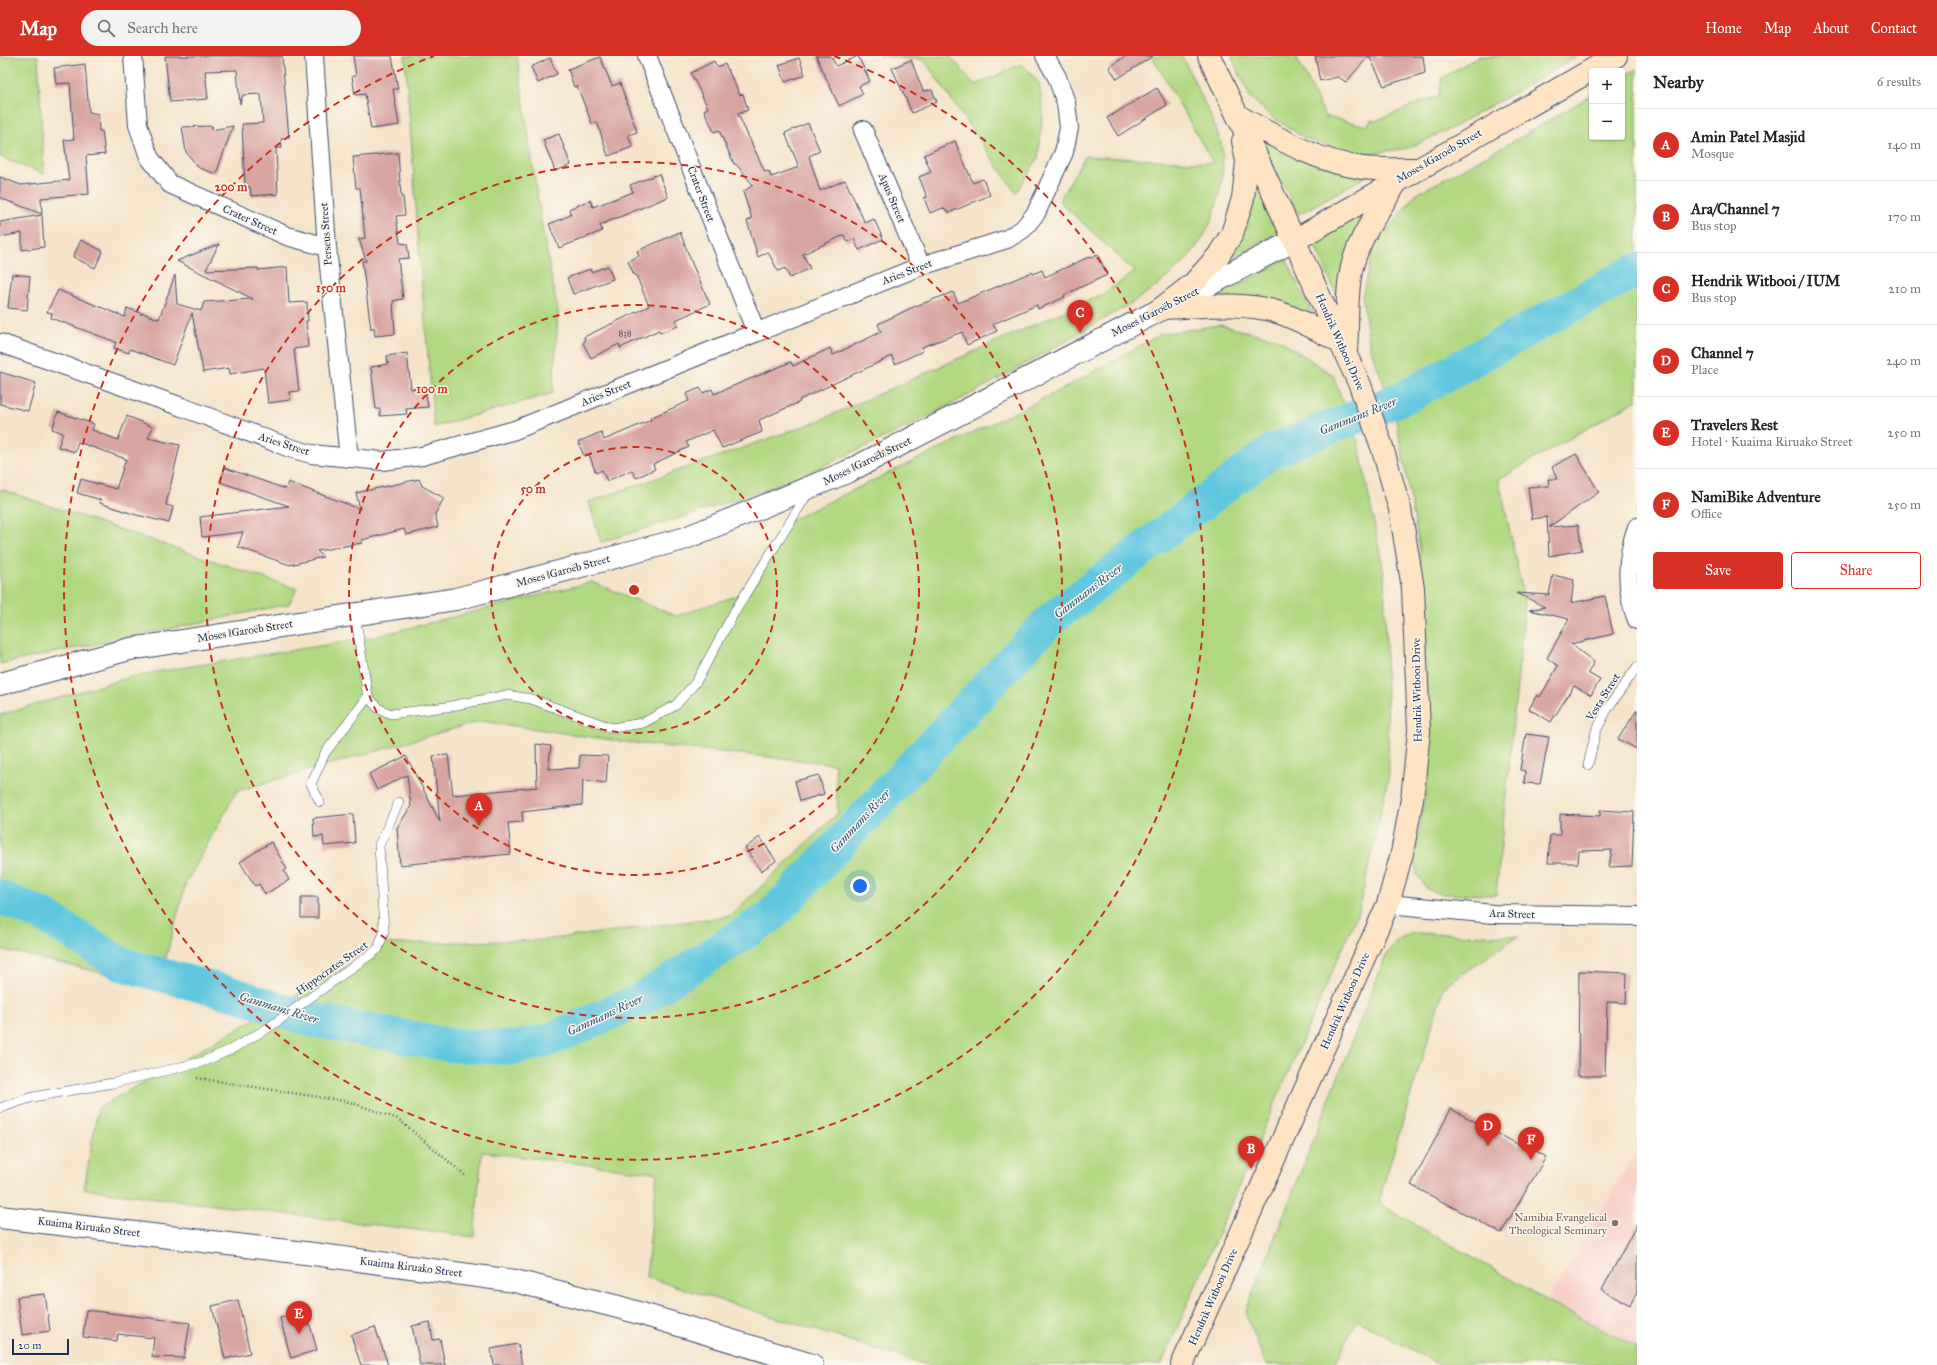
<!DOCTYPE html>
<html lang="en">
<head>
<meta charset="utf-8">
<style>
  :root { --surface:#fff; --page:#f2f2f2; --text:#222; --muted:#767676; --line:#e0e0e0; --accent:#d93025 }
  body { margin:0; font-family:"IM FELL Great Primer",serif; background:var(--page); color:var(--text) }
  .controls { position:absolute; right:12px; top:12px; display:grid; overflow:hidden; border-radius:4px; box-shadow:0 1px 3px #0004 }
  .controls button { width:36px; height:36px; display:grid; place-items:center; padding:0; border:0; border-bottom:1px solid var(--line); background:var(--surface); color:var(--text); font:20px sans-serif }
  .scale { position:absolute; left:12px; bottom:10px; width:57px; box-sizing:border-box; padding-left:4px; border:2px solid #1b2f5e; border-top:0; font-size:11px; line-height:14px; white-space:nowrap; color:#1b2f5e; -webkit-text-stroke:3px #fbf7ec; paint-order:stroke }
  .you { position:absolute; left:860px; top:830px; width:14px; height:14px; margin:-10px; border:3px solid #fff; border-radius:50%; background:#1a73e8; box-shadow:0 0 0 6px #1a73e833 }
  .badge { display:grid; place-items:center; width:26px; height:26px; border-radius:50%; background:var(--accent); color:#fff; font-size:13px; font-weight:700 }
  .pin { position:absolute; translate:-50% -33px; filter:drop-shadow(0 1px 2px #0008) }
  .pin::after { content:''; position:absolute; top:21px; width:14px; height:12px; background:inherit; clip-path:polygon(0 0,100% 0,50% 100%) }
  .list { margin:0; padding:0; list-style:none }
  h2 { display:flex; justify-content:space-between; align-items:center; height:52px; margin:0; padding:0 16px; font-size:17px }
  h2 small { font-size:13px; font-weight:400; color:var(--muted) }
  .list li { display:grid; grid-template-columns:26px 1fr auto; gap:12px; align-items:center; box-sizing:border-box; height:72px; padding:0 16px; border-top:1px solid var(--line) }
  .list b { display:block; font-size:15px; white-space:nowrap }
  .list p { margin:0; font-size:13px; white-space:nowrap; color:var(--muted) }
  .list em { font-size:13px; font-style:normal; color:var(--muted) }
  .actions { display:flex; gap:8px; padding:12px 16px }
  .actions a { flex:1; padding:9px 0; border:1px solid var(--accent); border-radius:4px; text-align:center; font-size:14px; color:var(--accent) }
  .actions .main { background:var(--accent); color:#fff }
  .icon { flex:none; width:22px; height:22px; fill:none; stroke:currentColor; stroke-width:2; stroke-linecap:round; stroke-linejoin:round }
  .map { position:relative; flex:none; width:1637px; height:1309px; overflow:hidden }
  header { display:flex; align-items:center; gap:24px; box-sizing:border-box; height:56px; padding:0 20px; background:var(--accent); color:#fff }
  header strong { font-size:19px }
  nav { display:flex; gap:22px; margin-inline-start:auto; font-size:14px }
  .search { width:280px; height:36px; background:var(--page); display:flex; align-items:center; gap:10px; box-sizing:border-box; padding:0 14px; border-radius:22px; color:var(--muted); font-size:15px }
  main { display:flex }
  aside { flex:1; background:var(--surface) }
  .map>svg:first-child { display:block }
  .built { fill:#f7d1c8 }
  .green { fill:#b1d881; stroke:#668470 }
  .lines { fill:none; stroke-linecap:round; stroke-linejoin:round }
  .river { stroke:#61c7df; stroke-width:34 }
  .building { fill:#d8a5a0 }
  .service-casing { stroke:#3c4a6e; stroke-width:10 }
  .minor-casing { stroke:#3c4a6e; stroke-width:20 }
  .tertiary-casing { stroke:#3c4a6e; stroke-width:24 }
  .secondary-casing { stroke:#3c4a6e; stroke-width:24 }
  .path { stroke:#3c4a6e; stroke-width:2.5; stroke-dasharray:1 3; stroke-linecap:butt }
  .service { stroke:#fff; stroke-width:9 }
  .minor { stroke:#fff; stroke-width:18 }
  .tertiary { stroke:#fff; stroke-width:22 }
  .secondary { stroke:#fee4c5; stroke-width:22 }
  .ring { fill:none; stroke:#c8321e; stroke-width:2; stroke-dasharray:7 5 }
  .education-dot { fill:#8d6e63; stroke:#fbf7ec; stroke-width:1.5 }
  .labels { text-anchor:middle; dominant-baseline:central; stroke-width:3; stroke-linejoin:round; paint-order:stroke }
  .number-label { font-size:9px; fill:#4a4c6e }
  .street-label { font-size:11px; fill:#1b2f5e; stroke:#fbf7ec }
  .education-label { font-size:11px; fill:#785e54; stroke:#fbf7ec; text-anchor:end }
  .water-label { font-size:12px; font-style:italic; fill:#2c557e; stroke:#fbf7ec }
  .centre { fill:#c8321e; stroke:#fbf7ec; stroke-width:2 }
  .ring-label { font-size:12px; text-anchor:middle; font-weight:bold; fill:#c8321e; stroke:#fbf7ec; stroke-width:3; stroke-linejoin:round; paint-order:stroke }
</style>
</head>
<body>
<header>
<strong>Map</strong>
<div class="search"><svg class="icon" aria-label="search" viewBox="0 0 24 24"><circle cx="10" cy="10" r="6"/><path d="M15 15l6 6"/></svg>Search here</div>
<nav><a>Home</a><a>Map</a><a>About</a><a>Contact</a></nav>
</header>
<main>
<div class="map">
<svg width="1637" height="1309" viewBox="0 0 1637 1309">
  <rect width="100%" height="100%" fill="#fbf7ec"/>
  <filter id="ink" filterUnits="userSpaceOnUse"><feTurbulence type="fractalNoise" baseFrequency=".025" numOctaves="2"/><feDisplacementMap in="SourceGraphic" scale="8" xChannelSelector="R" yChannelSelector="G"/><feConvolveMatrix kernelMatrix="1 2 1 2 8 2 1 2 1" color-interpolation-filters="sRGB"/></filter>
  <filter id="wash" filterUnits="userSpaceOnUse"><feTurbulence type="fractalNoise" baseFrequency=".012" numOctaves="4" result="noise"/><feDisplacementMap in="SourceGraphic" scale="16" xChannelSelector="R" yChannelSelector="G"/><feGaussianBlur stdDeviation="0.9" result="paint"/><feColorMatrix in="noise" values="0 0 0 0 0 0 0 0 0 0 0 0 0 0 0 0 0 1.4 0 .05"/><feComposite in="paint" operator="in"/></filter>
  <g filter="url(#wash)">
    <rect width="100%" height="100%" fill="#f5e4ca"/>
    <!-- built -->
    <path class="built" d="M1637,1094V1292L1548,1245Z"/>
    <!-- green -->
    <path class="green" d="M0,0H38L44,118L0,101Z
      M405,0H517L540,159L558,256L553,337L434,371L420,207Z
      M880,0H950L975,29L1022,8L1039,27L1043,55L1038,102L1016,137L924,4Z
      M1152,0H1182C1195,28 1210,56 1220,84C1228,107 1218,153 1207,174C1181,225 1118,254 1071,282C997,325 923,365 845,400C826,408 808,418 789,425C727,448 664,467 601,486L589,446L816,366L1103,238L1135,216L1059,145L1085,100L1213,107Z
      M1231,0H1296L1325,60L1367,70L1371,64L1375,65L1439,39L1441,23L1479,0H1578L1452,72L1408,92L1360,99L1306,83L1272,61L1251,42Z
      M1637,13V344L1499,423L1525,548L1496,839L1441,838L1428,834L1418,820L1414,804L1429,715L1426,608L1420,494L1395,358L1370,291L1362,240L1374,191L1415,139L1519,82L1592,39V81H1622V21Z
      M1256,79L1374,116L1299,158Z
      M1248,107L1279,176L1218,211Z
      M1375,150L1341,249L1313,185Z
      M1286,203L1319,272L1212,244Z
      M1220,269L1278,283L1333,319L1359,390L1384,518L1389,718L1359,854L1161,1309H927L646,1221L657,1117L482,1096L474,1181L84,1133L98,1052L387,888L544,884L730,860L838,757L835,708L625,686L481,665L237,735L186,827L158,930L0,893V659L137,619L369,582L592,526L676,560L742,538L789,465L1061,334L1161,278Z
      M0,433L297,533L289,548L0,608Z
      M1413,877L1518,880L1444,930L1378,1147L1548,1245L1637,1292V1309H1439L1357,1264L1335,1309H1266L1245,1257L1387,897L1398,883Z"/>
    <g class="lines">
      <!-- river -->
      <path class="river" d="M0,841L45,860L121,908L240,940L307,963L450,989L514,992L549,984L640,944L771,860L1051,563L1270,396L1407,340L1637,214"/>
    </g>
    <g id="blocks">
      <!-- building -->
      <path class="building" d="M165,0H282L289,82L281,83L282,92H276L278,138L251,140L250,131H245L242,68L263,67L261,38L243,39L240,48L237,14L205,15L208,43L170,46Z
        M353,0H392L398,33H393L399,69L371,73L365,38L355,39L352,20H356Z
        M816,0H831L836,10L858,0L870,25L859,30L863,38L839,50Z
        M1126,0H1153L1117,23L1109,11Z
        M1315,0H1423L1425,17L1384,30L1369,0L1346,26L1338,21L1320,25Z
        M600,1L612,30L620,27L637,76L628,79L633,91L608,100L597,66L592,68L577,30L574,31L568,13Z
        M550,2L557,18L538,27L531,11Z
        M799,2L805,19L785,26L779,9Z
        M911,4L923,35L932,34L937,46L912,57L892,12Z
        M714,5L717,11L725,8L740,39L743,38L748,54L738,58L765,116L769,115L771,121L799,111L785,77L808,67L820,95L809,100L820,135L845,124L865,167L874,163L883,183L859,194L854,183L847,186L844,179L803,198L810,212L790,222L785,212L778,215L768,196L758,201L747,165L752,163L743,136L753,129L736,108H734L719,74L714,76L704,54L708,52L691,17Z
        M85,8L89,56L98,58L99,75H102L105,98L86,100L89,138L41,142L42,158L0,142V121L21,129L69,124L64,84L74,83L70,27L56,28L54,12Z
        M1157,32L1167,49L1118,80L1107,62Z
        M212,70V74L233,70L216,118L199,112L186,96L182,71Z
        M559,78L571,109L555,115L543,84Z
        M955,85L973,127L983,123L990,139L949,157L943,152L930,157L924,142L927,141L919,121L931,116L924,99Z
        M398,97L401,141H403L405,159L396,160L400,187L407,188L409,202L398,203L403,243L393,245L395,278L375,280L374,271L371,273L362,205H366L359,183L365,182L360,132H356L353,101Z
        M659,118L668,141L600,169L602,175L559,192L549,168L571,159L569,153L590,144L593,151L633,136L630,129Z
        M42,159L44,191L22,194V177L0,181V166Z
        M680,176L693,210L710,248L676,264L678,270L660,277L659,274L620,292L619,288L591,302L583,287L585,285L584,281L649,250L636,219H634L628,205L639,200L637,195Z
        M81,184L103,195L95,212L73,201Z
        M219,188L206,214L258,212V214L287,211L289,247L307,246L308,265H306L308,291L294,293L299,335L289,336L290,344L268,347L264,312L230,318L229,312L203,316L192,257L173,309L130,293L129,297L114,292L116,286L51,262L52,257L47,256L58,234L125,261L127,252L141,257V259L142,257L159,263L175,219L177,248L201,255L204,246L253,243L177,205Z
        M1098,199L1107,219L1064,239L1065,241L1038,253L1037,249L993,268L997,275L967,289L962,276L922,291L923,295L895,308L892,300L799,344L800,346L759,364L762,376L722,392L713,374L686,386L689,391L653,408L655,413L636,422L632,414L607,425L602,414L596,417L589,398L584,400L578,386L601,376L604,384L651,364L650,362L689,345L686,338L700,332L703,337L712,333L714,338L791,306L793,310L830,292L833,299L881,276L878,268L911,252L953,236L958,247L1032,216L1033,218L1042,214L1045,221L1089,201L1090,202Z
        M608,210L613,223L573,238L567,222L590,213L591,216Z
        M12,218L30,220L27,254L8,252Z
        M407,297L411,333L425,331L428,351L406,353L407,358L380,360V353H376L371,311L388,308L387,300Z
        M0,316L36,327L28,355L0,348Z
        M58,356L94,368L92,374L118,384L127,360L153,371L148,382L180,389L166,449L173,451L169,467L133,458L100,447L101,444L77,437L81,423L116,433L126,403L78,386L75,396L58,391L63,377L52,373Z
        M1576,398L1599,436L1549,471L1578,469L1582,494L1549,500L1547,461L1532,463L1528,431L1549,430L1548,423H1557L1552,411Z
        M225,412L286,433L288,426L360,453L356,437L419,423L422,430L444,442L435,458L438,471L406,479L404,473L362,484V487L317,495L323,501L290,509L238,491L243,476L202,481L200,461L289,450L220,426Z
        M1553,519L1574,524L1571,547L1605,540L1613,578L1571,588L1594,606L1588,617L1600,624L1591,639L1574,630L1551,666L1529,653L1537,639L1540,641L1558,610L1547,602L1569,563L1529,554L1545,551L1517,537L1549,539Z
        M1637,654V693L1618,683Z
        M1526,678L1549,681L1540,728L1524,727L1525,715L1520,714Z
        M536,688L551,690L548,713L579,712L580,699L608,700L606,727L583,724L582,749L522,756L523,766L508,767L511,798L400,809L397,772L411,750L407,719L377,734L369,718L406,700L440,766L433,700L448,699L453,739L537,731Z
        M819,719L824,738L800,745L795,725Z
        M1600,754L1634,756L1632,810L1609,811L1612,794L1579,795L1578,807H1548L1550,779H1560V758L1600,760Z
        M353,758L355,787L324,790L323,780L314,781L313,762Z
        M760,781L776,805L761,815L745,792Z
        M271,786L287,813L284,815L289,824L265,838L259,828L255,830L240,806Z
        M301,841H318V862H301Z
        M1579,915L1627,917L1626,947L1607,946L1605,1020H1578Z
        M1451,1053L1529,1094L1530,1091L1546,1101L1501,1177L1411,1129Z
        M1637,1168V1236L1630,1249L1602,1234Z
        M45,1238L50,1275L22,1279L17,1241Z
        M238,1244L250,1297L225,1303L212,1250Z
        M86,1254L190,1267L184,1302L152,1301L154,1282L118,1278L117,1285L83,1281Z
        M306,1255L317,1294L291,1302L280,1262Z
        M430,1266L433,1284L440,1283L445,1309H420L412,1270Z
        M375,1271L388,1309H361L351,1279Z
        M518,1288L522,1309H494L491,1293Z"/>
    </g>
  </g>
  <g filter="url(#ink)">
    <use href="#blocks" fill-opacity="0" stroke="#3c4a6e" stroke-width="1"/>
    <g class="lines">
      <defs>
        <path id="service" d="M355,558L368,641L378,652L391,658L446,651L507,639L531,643L612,672L643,667L676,649L696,626L736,553L808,437
          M1588,709L1596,675L1608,652L1637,611
          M320,746L311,728L325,697L368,641
          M0,1052L33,1041L113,1027L202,1006L230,994L268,972L378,893L384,876L379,789L399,746"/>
        <path id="minor" d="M133,0L138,69L149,101L170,128L287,180L327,191
          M314,0L327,191L349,402
          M647,0L756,276
          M863,74L921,210
          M0,287L182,351L290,392L311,398L382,405L422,400L515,374L921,210L1007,183L1023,173L1036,157L1064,96L1069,72L1066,47L1057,21L1045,0
          M1637,471C1626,501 1625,534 1637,564
          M1388,848L1493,858L1637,860"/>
        <path id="tertiary" d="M0,628L130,593L456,543L683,483L847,416L1295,184
          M0,1161L313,1198L515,1225L622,1252L812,1309"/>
        <path id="secondary" d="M1238,60C1278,82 1317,106 1363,112C1380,114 1399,113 1416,113
          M1295,184L1616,0
          M1163,252C1200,251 1240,245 1277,256C1299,263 1320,275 1340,286
          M1158,255L1193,228L1218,200L1232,178L1243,142L1247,106L1243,85
          M1346,295C1348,271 1346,245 1350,221C1355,186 1378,156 1396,127
          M1182,1309L1388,848L1402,797L1412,743L1419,675L1413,532L1400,453L1382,391L1360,329L1346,299L1249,84L1209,0"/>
      </defs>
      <!-- service casing -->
      <use href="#service" class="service-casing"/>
      <!-- minor casing -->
      <use href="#minor" class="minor-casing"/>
      <!-- tertiary casing -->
      <use href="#tertiary" class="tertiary-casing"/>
      <!-- secondary casing -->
      <use href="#secondary" class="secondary-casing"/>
      <!-- path -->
      <path class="path" d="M197,1022L350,1046L398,1063L466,1120"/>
      <!-- service -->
      <use href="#service" class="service"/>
      <!-- minor -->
      <use href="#minor" class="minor"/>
      <!-- tertiary -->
      <use href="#tertiary" class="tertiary"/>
      <!-- secondary -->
      <use href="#secondary" class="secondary"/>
    </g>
  </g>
  <!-- distance rings -->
  <g class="ring">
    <circle cx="634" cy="534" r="143"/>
    <circle cx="634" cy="534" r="285"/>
    <circle cx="634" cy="534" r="428"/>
    <path d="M834 0A570 570 0 1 1 434 0"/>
  </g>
  <!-- markers -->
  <circle class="education-dot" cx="1615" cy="1167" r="4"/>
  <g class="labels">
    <!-- number labels -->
    <g class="number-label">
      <text x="625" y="276">838</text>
    </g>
    <!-- street labels -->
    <g class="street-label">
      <text transform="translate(1439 100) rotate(-30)">Moses ǁGaroëb Street</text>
      <text transform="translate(701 138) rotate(69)">Crater Street</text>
      <text transform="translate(892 142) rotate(67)">Apus Street</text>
      <text transform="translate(250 164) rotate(24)">Crater Street</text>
      <text transform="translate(326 178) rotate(-94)">Perseus Street</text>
      <text transform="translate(907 216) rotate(-21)">Aries Street</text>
      <text transform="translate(1155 256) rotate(-27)">Moses ǁGaroëb Street</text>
      <text transform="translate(1340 286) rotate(66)">Hendrik Witbooi Drive</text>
      <text transform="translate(606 337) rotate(-22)">Aries Street</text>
      <text transform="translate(284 388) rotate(18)">Aries Street</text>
      <text transform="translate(867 405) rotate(-26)">Moses ǁGaroëb Street</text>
      <text transform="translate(563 515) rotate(-15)">Moses ǁGaroëb Street</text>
      <text transform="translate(245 575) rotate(-9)">Moses ǁGaroëb Street</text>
      <text transform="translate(1417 634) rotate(-91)">Hendrik Witbooi Drive</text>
      <text transform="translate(1603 641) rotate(-58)">Vesta Street</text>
      <text transform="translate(1512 858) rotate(2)">Ara Street</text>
      <text transform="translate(332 912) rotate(-35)">Hippocrates Street</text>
      <text transform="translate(1345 945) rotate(-66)">Hendrik Witbooi Drive</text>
      <text transform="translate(89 1171) rotate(7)">Kuaima Riruako Street</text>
      <text transform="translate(411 1211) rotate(7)">Kuaima Riruako Street</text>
      <text transform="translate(1213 1241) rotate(-66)">Hendrik Witbooi Drive</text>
    </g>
    <!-- education labels -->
    <g class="education-label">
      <text x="1607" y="1161">Namibia Evangelical<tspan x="1607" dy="13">Theological Seminary</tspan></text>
    </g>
    <!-- water labels -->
    <g class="water-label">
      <text transform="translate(1358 360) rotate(-22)">Gammams River</text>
      <text transform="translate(1088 535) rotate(-37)">Gammams River</text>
      <text transform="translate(860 765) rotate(-47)">Gammams River</text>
      <text transform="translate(279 952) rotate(17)">Gammams River</text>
      <text transform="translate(605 959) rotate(-25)">Gammams River</text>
    </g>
  </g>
  <circle cx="634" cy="534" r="6" class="centre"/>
  <g class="ring-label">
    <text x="231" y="135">200 m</text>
    <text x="331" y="236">150 m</text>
    <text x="432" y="337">100 m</text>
    <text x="533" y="437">50 m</text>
  </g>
</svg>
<div class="controls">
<button>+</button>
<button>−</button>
</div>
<div class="scale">20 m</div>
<div class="you"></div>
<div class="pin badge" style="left:479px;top:770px">A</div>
<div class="pin badge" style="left:1251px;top:1113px">B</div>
<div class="pin badge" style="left:1080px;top:277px">C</div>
<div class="pin badge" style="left:1488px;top:1090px">D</div>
<div class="pin badge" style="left:299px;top:1278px">E</div>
<div class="pin badge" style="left:1531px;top:1104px">F</div>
</div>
<aside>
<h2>Nearby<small>6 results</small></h2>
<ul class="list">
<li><span class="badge">A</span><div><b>Amin Patel Masjid</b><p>Mosque</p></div><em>140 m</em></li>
<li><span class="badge">B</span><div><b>Ara/Channel 7</b><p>Bus stop</p></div><em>170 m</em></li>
<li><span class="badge">C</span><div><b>Hendrik Witbooi / IUM</b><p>Bus stop</p></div><em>210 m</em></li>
<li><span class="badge">D</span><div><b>Channel 7</b><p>Place</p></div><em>240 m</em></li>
<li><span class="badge">E</span><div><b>Travelers Rest</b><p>Hotel · Kuaima Riruako Street</p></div><em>250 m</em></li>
<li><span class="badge">F</span><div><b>NamiBike Adventure</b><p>Office</p></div><em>250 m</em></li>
</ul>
<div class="actions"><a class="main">Save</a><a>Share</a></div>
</aside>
</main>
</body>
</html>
